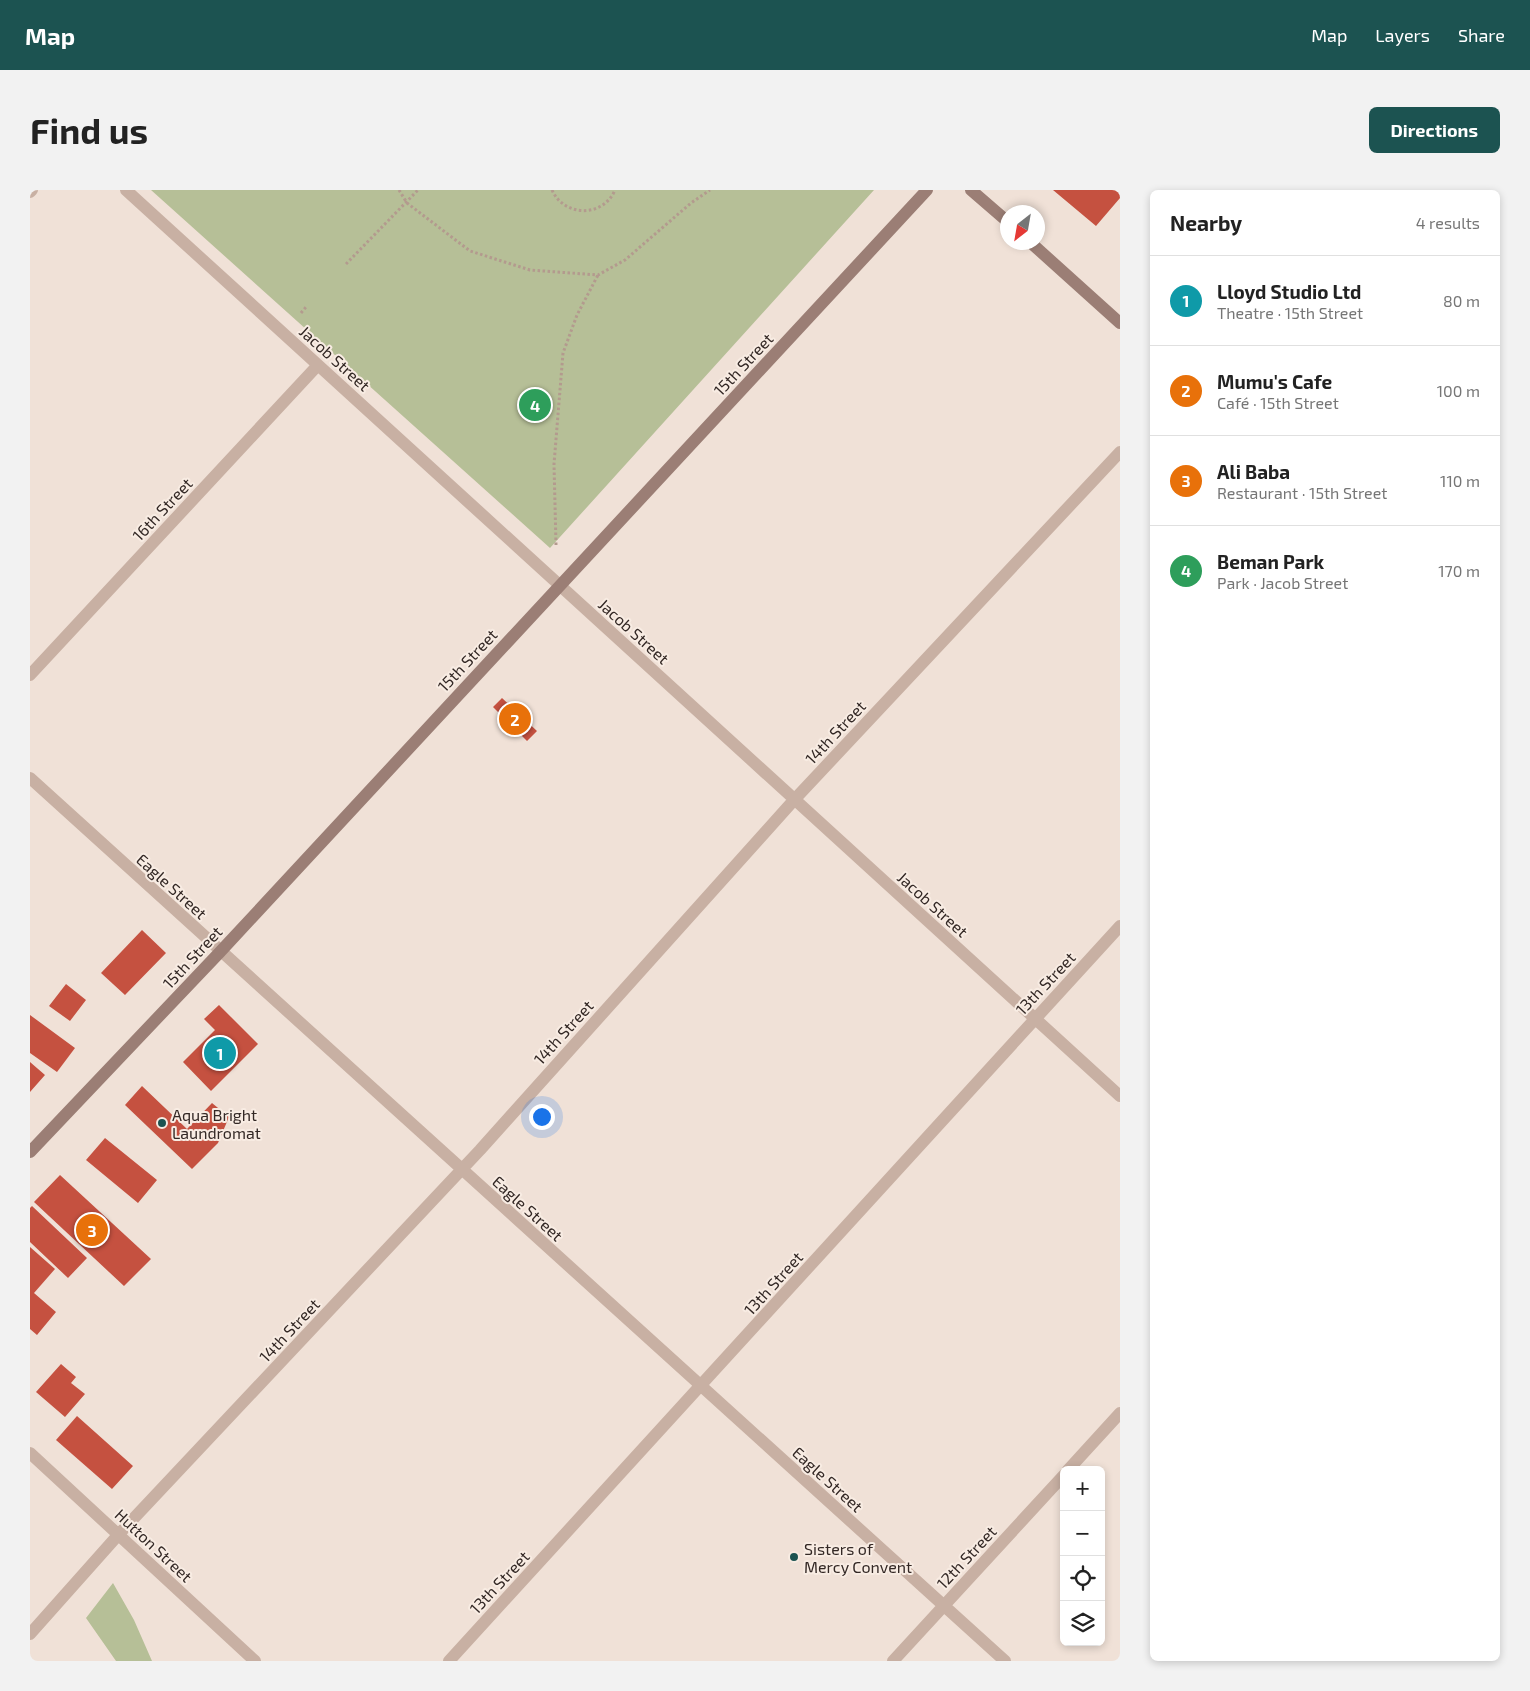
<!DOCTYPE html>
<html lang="en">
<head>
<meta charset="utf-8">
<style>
  :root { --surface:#fff; --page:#f2f2f2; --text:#222; --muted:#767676; --line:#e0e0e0; --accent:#1c5351 }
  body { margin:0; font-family:"Exo 2",sans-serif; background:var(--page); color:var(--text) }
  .controls { position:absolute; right:15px; bottom:15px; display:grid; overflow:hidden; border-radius:8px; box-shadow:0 2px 8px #0003 }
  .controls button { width:45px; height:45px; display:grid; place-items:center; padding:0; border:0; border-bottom:1px solid var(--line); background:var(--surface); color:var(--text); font:25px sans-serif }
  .compass { position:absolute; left:970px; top:15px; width:45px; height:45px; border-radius:50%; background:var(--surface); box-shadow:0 2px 8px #0003; rotate:211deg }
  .you { position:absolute; left:511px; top:926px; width:18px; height:18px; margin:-12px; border:4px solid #fff; border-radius:50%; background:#1a73e8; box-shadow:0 0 0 8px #1a73e833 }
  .badge { display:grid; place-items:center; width:32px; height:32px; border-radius:50%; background:var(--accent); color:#fff; font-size:16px; font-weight:700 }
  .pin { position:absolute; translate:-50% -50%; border:2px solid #fff; box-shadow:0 1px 5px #0006 }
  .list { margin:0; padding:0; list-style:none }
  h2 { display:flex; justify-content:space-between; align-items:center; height:65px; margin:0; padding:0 20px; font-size:21px }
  h2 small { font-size:16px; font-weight:400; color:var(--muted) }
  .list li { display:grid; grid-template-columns:32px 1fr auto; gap:15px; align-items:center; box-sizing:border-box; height:90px; padding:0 20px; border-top:1px solid var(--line) }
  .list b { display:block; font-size:19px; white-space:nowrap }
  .list p { margin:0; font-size:16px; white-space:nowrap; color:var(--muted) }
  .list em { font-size:16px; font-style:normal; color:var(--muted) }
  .icon { flex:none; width:28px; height:28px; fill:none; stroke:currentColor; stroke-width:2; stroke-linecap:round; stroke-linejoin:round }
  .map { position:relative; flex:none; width:1090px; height:1471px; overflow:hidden; border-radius:8px }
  header { display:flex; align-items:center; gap:30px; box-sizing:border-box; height:70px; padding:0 25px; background:var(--accent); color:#fff }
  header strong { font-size:24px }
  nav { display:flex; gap:28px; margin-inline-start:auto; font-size:18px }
  .intro { display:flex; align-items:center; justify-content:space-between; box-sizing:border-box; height:120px; padding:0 30px }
  h1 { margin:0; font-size:35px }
  .button { padding:12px 22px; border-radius:8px; background:var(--accent); color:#fff; font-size:18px; font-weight:700 }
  main { display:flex; gap:30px; padding:0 30px }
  aside { flex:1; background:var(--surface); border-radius:8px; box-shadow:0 2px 8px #0003 }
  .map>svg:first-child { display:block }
  .green { fill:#b6bf97 }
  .building { fill:#c55140 }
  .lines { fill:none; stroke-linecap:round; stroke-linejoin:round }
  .path { stroke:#b39a8e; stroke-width:3; stroke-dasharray:2.5 2.5; stroke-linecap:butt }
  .street { stroke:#c8b0a3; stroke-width:12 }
  .secondary { stroke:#9b7e75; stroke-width:12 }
  .poi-dot { fill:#1c5351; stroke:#f8ece3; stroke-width:2 }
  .labels { text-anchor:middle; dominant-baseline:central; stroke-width:4; stroke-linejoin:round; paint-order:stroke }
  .street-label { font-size:16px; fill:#332825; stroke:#f8ece3 }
  .poi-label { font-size:16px; fill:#332825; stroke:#f8ece3; text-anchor:start }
</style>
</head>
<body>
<header>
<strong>Map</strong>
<nav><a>Map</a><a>Layers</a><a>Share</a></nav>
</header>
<div class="intro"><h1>Find us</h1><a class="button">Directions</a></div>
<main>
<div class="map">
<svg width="1090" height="1471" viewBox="0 0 1090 1471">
  <rect width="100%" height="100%" fill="#f0e1d7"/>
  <!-- green -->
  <path class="green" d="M121,0H844L520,358Z
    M83,1393L104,1430L122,1471H86L56,1428Z"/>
  <!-- building -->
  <path class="building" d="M1023,0H1090V8L1066,36Z
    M472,508L507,541L497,551L463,517Z
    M112,740L136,763L95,805L71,783Z
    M36,794L56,810L40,831L19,816Z
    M189,815L228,854L181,901L153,872L185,840L174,829Z
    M0,825L45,858L27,882L0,863Z
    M0,872L15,885L0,902Z
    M112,896L157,939L182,913L199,927L188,953L162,979L95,915Z
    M75,948L127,990L108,1013L56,970Z
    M30,985L121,1069L94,1096L4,1012Z
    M2,1016L57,1068L38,1088L0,1052V1018Z
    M0,1057L25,1079L4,1103L26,1122L7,1145L0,1139Z
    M31,1174L46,1187L41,1193L55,1204L35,1227L6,1202Z
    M47,1226L103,1276L82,1299L26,1250Z"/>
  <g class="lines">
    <!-- path -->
    <path class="path" d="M369,0L377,13L440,61L500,80L568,85L595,70L661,13L680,0
      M522,0C534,27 573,28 585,0
      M316,74L388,0
      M271,123L276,117
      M526,355L524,274L533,163L547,125L568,85"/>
    <!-- street -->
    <path class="street" d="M96,0L1090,906
      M0,2L2,0
      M0,485L288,175
      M0,588C323,884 651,1175 975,1471
      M0,1263L225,1471
      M1038,1280L1090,1223
      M0,1444L89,1344L450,960L764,610L1090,262
      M419,1471L1090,736
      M863,1471L1034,1285"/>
    <!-- secondary -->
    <path class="secondary" d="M941,0L978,32
      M1000,52L1090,133
      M0,962L190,762L897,0"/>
  </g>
  <!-- markers -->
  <g class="poi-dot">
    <circle cx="132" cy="933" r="5"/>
    <circle cx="764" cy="1367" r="5"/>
  </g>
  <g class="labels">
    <!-- street labels -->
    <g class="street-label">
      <text transform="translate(305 168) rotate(42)">Jacob Street</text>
      <text transform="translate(713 174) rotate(-47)">15th Street</text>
      <text transform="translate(132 319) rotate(-47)">16th Street</text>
      <text transform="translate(604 441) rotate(42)">Jacob Street</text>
      <text transform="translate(437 470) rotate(-47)">15th Street</text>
      <text transform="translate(805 542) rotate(-47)">14th Street</text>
      <text transform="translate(142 696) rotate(42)">Eagle Street</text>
      <text transform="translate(903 714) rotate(42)">Jacob Street</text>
      <text transform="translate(162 767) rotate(-47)">15th Street</text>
      <text transform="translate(1015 793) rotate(-47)">13th Street</text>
      <text transform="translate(533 842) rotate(-48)">14th Street</text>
      <text transform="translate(498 1018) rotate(42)">Eagle Street</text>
      <text transform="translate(743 1093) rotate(-48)">13th Street</text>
      <text transform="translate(259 1140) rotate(-47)">14th Street</text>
      <text transform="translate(798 1289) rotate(42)">Eagle Street</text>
      <text transform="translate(124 1355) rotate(43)">Hutton Street</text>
      <text transform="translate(936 1367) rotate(-47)">12th Street</text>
      <text transform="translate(469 1392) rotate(-47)">13th Street</text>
    </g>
    <!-- poi labels -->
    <g class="poi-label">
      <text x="142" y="924">Aqua Bright<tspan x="142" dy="18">Laundromat</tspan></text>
      <text x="774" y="1358">Sisters of<tspan x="774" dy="18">Mercy Convent</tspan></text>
    </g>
  </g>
</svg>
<div class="controls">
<button>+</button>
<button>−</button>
<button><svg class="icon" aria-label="locate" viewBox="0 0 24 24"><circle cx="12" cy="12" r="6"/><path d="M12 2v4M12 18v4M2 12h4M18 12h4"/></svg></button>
<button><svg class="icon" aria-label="layers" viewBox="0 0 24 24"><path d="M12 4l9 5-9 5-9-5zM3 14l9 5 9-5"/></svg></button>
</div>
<svg class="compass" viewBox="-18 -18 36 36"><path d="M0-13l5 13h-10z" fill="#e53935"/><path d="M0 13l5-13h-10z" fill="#767676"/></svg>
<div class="you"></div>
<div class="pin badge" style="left:190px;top:863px;background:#0f9aa8">1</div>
<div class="pin badge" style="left:485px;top:529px;background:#e8710a">2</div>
<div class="pin badge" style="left:62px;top:1040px;background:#e8710a">3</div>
<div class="pin badge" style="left:505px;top:215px;background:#2e9e5b">4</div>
</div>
<aside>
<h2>Nearby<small>4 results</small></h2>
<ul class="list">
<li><span class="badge" style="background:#0f9aa8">1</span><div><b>Lloyd Studio Ltd</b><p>Theatre · 15th Street</p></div><em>80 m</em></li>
<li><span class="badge" style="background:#e8710a">2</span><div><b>Mumu's Cafe</b><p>Café · 15th Street</p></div><em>100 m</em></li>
<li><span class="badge" style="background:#e8710a">3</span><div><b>Ali Baba</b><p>Restaurant · 15th Street</p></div><em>110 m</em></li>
<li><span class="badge" style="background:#2e9e5b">4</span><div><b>Beman Park</b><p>Park · Jacob Street</p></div><em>170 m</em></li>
</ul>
</aside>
</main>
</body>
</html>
